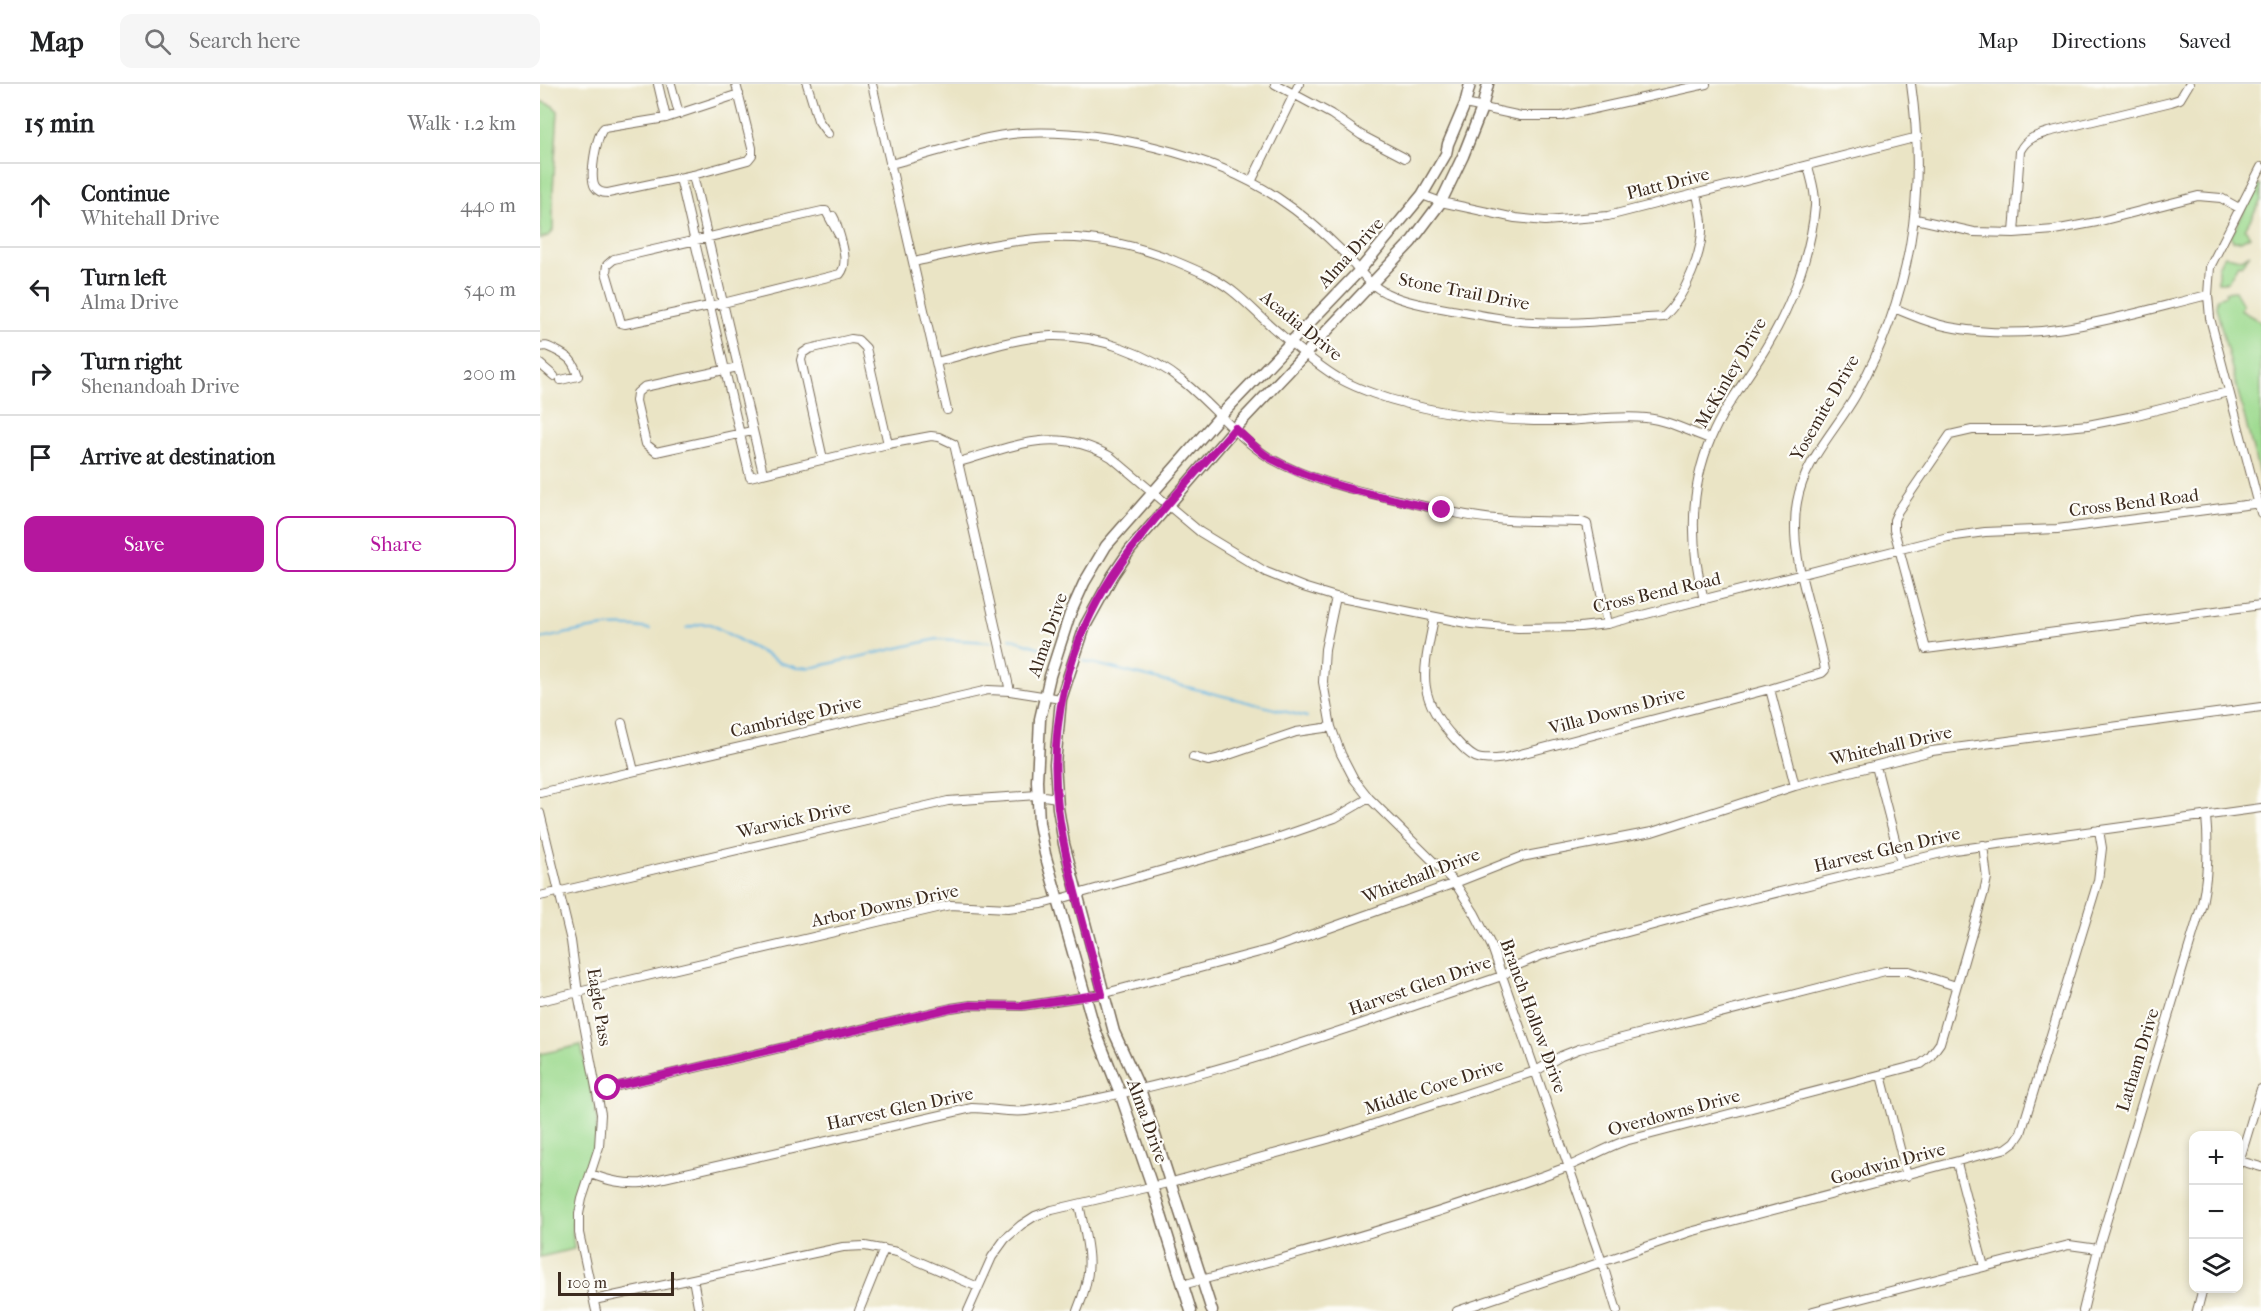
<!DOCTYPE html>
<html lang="en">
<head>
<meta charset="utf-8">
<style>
  :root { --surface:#fff; --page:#f6f6f6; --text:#202124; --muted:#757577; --line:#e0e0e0; --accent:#b5179e }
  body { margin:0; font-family:"IM FELL French Canon",serif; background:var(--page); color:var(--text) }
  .controls { position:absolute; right:18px; bottom:18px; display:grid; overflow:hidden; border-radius:12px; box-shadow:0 3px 9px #0003 }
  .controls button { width:54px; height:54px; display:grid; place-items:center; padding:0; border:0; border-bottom:2px solid var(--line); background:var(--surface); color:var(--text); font:30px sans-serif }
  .scale { position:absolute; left:18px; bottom:15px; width:116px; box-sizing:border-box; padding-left:6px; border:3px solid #3b2a1e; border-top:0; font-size:16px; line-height:21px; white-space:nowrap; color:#3b2a1e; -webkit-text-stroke:4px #fdfcf7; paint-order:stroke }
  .stop { position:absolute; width:18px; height:18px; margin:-14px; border:4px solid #b5179e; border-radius:50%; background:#fff }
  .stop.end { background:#b5179e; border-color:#fff; box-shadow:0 2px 6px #0008 }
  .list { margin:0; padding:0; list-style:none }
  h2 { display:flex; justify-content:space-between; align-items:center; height:78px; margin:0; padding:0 24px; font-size:26px }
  h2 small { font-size:20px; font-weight:400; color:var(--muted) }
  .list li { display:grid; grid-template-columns:39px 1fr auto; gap:18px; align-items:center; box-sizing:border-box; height:84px; padding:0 24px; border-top:2px solid var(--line) }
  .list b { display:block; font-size:22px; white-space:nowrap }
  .list p { margin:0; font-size:20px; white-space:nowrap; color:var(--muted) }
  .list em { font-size:20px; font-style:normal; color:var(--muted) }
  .actions { display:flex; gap:12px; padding:18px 24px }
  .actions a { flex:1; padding:14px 0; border:2px solid var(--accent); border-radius:12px; text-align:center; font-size:21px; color:var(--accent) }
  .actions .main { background:var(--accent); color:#fff }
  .icon { flex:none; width:33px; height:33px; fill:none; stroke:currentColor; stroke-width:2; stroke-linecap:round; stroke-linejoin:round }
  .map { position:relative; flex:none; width:1721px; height:1227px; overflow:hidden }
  header { display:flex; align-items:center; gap:36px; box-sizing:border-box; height:84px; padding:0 30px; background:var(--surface); border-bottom:2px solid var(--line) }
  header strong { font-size:28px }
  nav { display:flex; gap:33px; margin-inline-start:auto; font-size:21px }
  .search { width:420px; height:54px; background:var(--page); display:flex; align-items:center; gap:15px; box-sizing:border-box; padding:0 21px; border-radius:12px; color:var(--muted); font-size:22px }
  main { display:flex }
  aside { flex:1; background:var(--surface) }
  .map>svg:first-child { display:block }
  .green { fill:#9dda8f; stroke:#6c8256; stroke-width:1.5 }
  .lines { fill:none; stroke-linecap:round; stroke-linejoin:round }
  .stream { stroke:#69b7e3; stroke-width:2 }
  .minor-casing { stroke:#786b58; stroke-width:10 }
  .major-casing { stroke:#786b58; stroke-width:13 }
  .minor { stroke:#fff; stroke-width:8 }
  .major { stroke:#fff; stroke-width:10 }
  .route { stroke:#b5179e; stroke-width:8 }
  .labels { text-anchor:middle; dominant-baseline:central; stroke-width:4.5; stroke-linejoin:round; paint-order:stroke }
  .street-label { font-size:18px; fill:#3b2a1e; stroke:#fdfcf7 }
</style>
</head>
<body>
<header>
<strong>Map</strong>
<div class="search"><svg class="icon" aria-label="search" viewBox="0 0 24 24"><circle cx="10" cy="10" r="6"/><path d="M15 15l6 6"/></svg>Search here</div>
<nav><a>Map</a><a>Directions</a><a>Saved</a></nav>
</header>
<main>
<aside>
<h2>15 min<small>Walk · 1.2 km</small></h2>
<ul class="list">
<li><svg class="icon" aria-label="ahead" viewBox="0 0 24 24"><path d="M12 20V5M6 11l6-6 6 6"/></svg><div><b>Continue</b><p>Whitehall Drive</p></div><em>440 m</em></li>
<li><svg class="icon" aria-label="left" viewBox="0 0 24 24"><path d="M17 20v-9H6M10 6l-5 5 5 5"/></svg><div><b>Turn left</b><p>Alma Drive</p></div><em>540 m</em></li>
<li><svg class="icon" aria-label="right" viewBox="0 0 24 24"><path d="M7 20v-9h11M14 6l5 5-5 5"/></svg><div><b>Turn right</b><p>Shenandoah Drive</p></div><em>200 m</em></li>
<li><svg class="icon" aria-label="arrive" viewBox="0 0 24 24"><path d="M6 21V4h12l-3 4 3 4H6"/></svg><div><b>Arrive at destination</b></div></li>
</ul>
<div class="actions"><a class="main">Save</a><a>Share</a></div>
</aside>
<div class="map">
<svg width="1721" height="1227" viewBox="0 0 1721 1227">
  <rect width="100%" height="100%" fill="#fdfcf7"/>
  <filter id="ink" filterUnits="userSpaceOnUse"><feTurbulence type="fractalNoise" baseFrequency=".0167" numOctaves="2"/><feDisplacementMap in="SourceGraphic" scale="12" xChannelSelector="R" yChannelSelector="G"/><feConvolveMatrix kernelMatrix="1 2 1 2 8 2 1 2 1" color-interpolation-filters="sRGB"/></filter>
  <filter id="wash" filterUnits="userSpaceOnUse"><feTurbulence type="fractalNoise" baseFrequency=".008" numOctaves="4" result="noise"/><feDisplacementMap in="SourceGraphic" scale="24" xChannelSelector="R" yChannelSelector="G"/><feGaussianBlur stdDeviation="1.35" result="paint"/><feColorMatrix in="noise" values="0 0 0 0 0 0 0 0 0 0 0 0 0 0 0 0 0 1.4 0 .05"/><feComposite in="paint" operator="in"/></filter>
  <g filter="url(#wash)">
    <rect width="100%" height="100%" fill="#eae4c5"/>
    <!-- green -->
    <path class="green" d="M0,17L13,22L18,27L13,106V146L10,151L0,155Z
      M1718,101H1721V116L1705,145L1710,152L1701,157H1693L1691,152Z
      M1710,170L1701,181L1698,180L1688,198H1678V182L1685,172L1702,175Z
      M1695,207L1703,221L1700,226L1721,238V397L1676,223L1677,214L1686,211V208Z
      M41,961L57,1034L56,1057L36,1112L32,1141L34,1165L0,1173V970Z"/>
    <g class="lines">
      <!-- stream -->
      <path class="stream" d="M146,544L160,540H170L241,579L257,584L275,583L397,555L451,558
        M470,554L510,567
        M0,555C41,547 68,538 110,545
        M544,577L767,633"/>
    </g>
  </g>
  <g filter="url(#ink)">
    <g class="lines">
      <defs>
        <path id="minor" d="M118,0L126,34
          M131,0L139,30
          M196,0L212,64V71L208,76L153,91L68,109C62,109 58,108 55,103C49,94 56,51 64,44L126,34L199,10
          M267,0L278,36L288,50
          M332,0L407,326
          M735,0L791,30L821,51L865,74
          M925,20L981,32H1022L1166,0
          M350,80C392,70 439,52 482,49C562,45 671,69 738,114C762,130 784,149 804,169C818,183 828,201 846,209C867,219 890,222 912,226C938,230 966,237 993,238C1036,241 1081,235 1124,233C1145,212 1164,168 1162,138C1161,129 1159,120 1157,110
          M1721,83L1670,183L1668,211L1670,234L1721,429
          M153,91L223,389
          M140,94L210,393L348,360L391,352L399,353L414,360L470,607
          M711,98L759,0
          M882,111L901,118L975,134L1005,137L1068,132L1378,53
          M1376,135L1434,148L1474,149L1514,146L1557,138L1658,112L1681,114L1699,124
          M1474,149L1480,67C1486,55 1495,52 1508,48L1631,18L1640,15L1649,0
          M299,151L286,127H282L74,175L67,181L66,188L81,239L85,240L183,219L300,190C311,178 299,150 295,136L293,132L299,151
          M374,178C471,156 538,137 635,177C654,185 674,193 691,206C708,219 722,235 738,248C757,264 778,282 800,295C818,305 847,315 868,320C919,333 972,338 1025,337C1052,336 1078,331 1106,334C1128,336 1150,348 1170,355
          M1354,224C1374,232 1394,241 1415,244C1501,260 1585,231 1668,211
          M0,263C7,261 8,263 15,266C29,273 33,276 38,292L21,296
          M396,278C433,269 472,254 511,252C558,251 608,269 645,299C672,321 700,356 730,374C772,398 820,407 867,418C897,425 927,433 956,435C985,438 1014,437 1042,438L1047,440L1067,540
          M0,280L14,292
          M198,283L104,303L97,309L96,317L106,360L116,368L212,347
          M1688,308L1589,333L1548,341L1495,346H1432L1410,351L1358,427L1354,436V446L1386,565L1721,521
          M283,375L261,276L263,269L269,265L311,255L318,256L326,264L348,360
          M419,378C475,362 516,341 571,373L660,448L726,488L763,503L796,513L931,540L978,544L1040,543L1067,540L1408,453L1445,448L1517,445L1721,419
          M796,513L785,565L783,598L791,643L801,670L814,695L829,714L915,799L935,830L952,863L1062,1178L1077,1227
          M1164,516C1150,462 1149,406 1171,354C1185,320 1210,292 1228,260C1252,220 1271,169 1275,122C1276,108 1271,95 1268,82
          M894,534C884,586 874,611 914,654C933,675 936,678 965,674L1230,605L1282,589L1285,586C1276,531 1247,474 1257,418C1264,377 1296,346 1316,311C1371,212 1387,111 1371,0
          M1230,605L1255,702
          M82,639L94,687
          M653,673L668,677L677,675L756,648L791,643
          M1336,682L1361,779
          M0,709L448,606L470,607L521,615
          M0,729L31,857L38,909L61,1030L59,1063L42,1115L39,1130V1149L56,1227
          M0,812L408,717L497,711L517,714
          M0,917L410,821L468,824L502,820L737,754L795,734L829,714
          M1341,991L1367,1092
          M57,1007L411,924L431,921L482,922L562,910L731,865L915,799L981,773L1112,748L1255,702L1392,667L1721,623
          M1700,1077L1721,1083
          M1417,1079L1444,1183
          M1698,1081L1721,1005
          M51,1090C69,1097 83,1100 102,1099L432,1024C450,1024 468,1029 486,1027C647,1004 808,944 962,892L978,881L1000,872L1190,820L1414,766L1721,724
          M153,1195L159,1227
          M642,1201C771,1168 901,1130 1027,1083C1047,1075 1065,1064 1085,1057L1381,980L1390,973L1400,959L1444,808L1447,794L1443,761
          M54,1216L303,1163L325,1162L357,1168L438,1203
          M319,1227L344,1165
          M428,1227L452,1173L465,1155L481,1141L495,1132L512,1126L632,1098L788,1055L996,987L1021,972L1039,965L1345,887H1369L1416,902
          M537,1227C556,1182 548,1165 539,1120
          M917,1227L1150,1148L1467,1064L1475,1058L1481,1049L1558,797L1562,764L1559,746
          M1273,1227L1529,1161L1558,1165
          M1543,1227L1558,1165L1662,820C1668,790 1669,763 1666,732
          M1657,1227L1663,1204"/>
        <path id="major" d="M651,1227L612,1102L580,1009L555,946L505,770L499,739L497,697L500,635L510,592L530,530L544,499L566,462L681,331L820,186L882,111L906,70L908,60L925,20L930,0
          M672,1227L600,1005L574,948L524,760L518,724L515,680L521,615L545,542L573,491L590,466L695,344L871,158L901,118L923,72L942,24L948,0"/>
      </defs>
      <!-- minor casing -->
      <use href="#minor" class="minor-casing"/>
      <!-- major casing -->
      <use href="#major" class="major-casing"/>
      <!-- minor -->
      <use href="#minor" class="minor"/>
      <!-- major -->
      <use href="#major" class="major"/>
    </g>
  </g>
  <g class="lines" filter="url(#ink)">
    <!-- route -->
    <path class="route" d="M68,1004L411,924L431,921L482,922L562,910C547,849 526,787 518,724C508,643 528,559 573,491C608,438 654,392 695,344C706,354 717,366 730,374C783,403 844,413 902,426"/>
  </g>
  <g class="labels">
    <!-- street labels -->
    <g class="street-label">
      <text transform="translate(1128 100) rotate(-14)">Platt Drive</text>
      <text transform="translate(811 169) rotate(-48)">Alma Drive</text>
      <text transform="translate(924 208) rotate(11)">Stone Trail Drive</text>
      <text transform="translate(761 242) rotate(39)">Acadia Drive</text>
      <text transform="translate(1191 289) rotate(-60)">McKinley Drive</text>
      <text transform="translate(1285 324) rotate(-60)">Yosemite Drive</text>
      <text transform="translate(1594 419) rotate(-7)">Cross Bend Road</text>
      <text transform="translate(1117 509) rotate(-13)">Cross Bend Road</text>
      <text transform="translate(508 551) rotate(-71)">Alma Drive</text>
      <text transform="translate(1077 627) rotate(-15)">Villa Downs Drive</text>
      <text transform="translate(256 633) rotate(-13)">Cambridge Drive</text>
      <text transform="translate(1351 662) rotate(-13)">Whitehall Drive</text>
      <text transform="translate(254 736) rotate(-13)">Warwick Drive</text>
      <text transform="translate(1347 766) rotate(-13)">Harvest Glen Drive</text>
      <text transform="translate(881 792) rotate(-21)">Whitehall Drive</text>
      <text transform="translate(345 822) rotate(-12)">Arbor Downs Drive</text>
      <text transform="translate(880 902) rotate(-19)">Harvest Glen Drive</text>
      <text transform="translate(59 923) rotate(81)">Eagle Pass</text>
      <text transform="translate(993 932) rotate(70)">Branch Hollow Drive</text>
      <text transform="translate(1598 976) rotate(-73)">Latham Drive</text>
      <text transform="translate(894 1003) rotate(-18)">Middle Cove Drive</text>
      <text transform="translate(360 1025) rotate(-12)">Harvest Glen Drive</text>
      <text transform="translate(1134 1029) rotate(-15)">Overdowns Drive</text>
      <text transform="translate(607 1037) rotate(70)">Alma Drive</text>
      <text transform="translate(1348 1080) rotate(-15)">Goodwin Drive</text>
    </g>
  </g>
</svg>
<div class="controls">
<button>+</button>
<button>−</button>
<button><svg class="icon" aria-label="layers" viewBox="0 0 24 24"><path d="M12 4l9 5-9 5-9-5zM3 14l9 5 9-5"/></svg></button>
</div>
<div class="scale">100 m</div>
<div class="stop" style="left:68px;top:1004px"></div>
<div class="stop end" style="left:902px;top:426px"></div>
</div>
</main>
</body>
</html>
